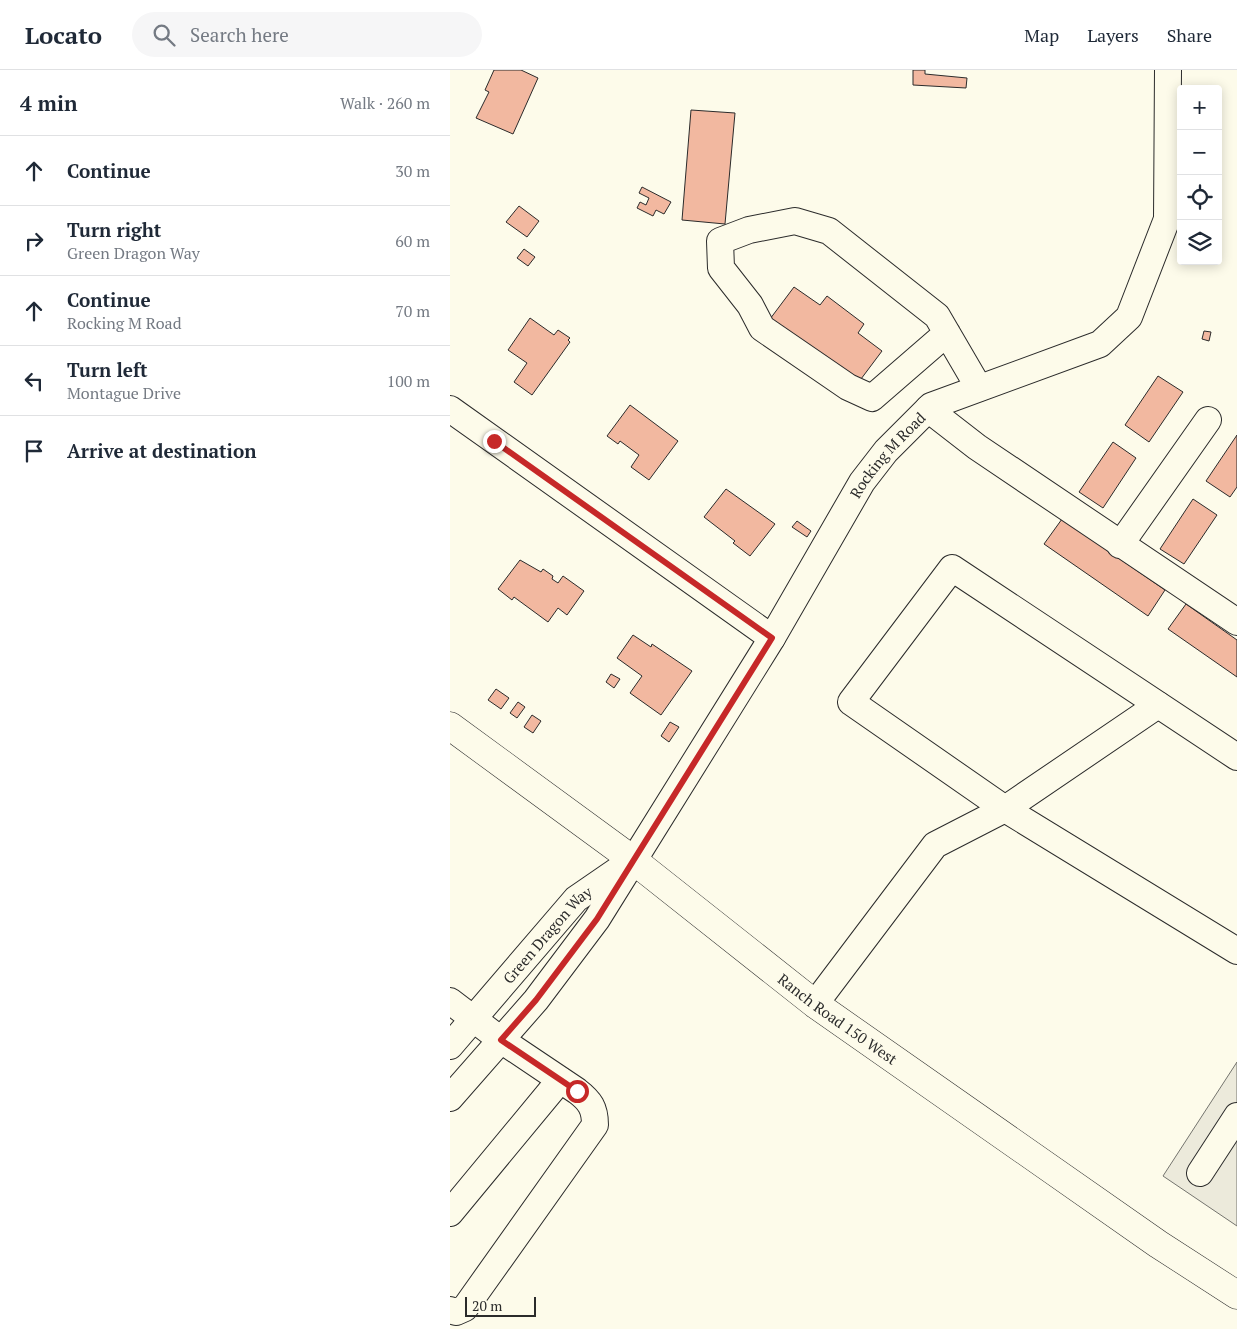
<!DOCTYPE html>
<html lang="en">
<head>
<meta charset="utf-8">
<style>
  :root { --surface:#fff; --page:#f6f6f7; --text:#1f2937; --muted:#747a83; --line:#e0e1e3 }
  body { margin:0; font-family:"PT Serif",serif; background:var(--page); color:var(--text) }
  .controls { position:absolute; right:15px; top:15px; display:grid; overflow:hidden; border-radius:5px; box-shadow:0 2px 12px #0003 }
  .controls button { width:45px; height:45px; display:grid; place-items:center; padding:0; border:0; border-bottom:1px solid var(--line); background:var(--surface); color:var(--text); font:25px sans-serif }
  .scale { position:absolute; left:15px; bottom:12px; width:71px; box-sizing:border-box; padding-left:5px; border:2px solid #2b2b2b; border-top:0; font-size:14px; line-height:18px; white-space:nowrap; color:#2b2b2b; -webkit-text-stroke:4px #fdfbea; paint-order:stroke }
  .stop { position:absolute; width:15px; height:15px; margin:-11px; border:4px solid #c62828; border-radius:50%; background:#fff }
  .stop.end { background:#c62828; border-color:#fff; box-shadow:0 1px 5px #0008 }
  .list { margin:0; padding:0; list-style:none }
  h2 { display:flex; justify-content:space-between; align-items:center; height:65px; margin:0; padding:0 20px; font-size:21px }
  h2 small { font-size:16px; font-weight:400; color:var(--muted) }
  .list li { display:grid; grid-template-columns:32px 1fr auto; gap:15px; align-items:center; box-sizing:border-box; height:70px; padding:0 20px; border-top:1px solid var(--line) }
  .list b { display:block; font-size:19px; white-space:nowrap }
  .list p { margin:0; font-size:16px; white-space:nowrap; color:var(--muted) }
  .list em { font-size:16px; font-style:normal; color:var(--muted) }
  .icon { flex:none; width:28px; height:28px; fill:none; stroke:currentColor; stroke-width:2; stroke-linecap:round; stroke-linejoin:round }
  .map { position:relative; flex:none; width:787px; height:1259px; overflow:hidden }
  header { display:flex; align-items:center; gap:30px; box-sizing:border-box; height:70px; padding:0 25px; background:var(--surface); border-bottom:1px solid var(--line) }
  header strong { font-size:24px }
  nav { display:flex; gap:28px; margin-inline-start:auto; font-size:18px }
  .search { width:350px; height:45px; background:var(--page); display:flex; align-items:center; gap:12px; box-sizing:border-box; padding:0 18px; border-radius:28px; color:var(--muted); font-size:19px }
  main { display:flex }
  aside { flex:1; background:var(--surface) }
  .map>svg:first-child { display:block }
  .parking { fill:#eceadb; stroke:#74746e }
  .building { fill:#f2b8a0; stroke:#2b2b2b }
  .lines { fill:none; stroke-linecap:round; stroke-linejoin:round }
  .minor-casing { stroke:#2b2b2b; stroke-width:28 }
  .major-casing { stroke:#2b2b2b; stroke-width:29 }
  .minor { stroke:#fdfbea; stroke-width:26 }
  .major { stroke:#fdfbea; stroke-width:28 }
  .route { stroke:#c62828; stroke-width:6 }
  .labels { text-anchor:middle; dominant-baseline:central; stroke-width:4; stroke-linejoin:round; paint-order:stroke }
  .street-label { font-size:15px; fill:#2b2b2b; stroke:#fdfbea }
</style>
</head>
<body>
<header>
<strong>Locato</strong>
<div class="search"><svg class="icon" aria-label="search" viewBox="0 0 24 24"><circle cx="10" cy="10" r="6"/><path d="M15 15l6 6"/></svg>Search here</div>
<nav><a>Map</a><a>Layers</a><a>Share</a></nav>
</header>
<main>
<aside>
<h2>4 min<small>Walk · 260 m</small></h2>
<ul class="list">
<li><svg class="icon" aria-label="ahead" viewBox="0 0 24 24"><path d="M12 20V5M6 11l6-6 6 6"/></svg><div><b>Continue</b></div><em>30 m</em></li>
<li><svg class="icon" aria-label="right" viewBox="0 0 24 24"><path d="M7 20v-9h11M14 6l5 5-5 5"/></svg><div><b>Turn right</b><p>Green Dragon Way</p></div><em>60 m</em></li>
<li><svg class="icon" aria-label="ahead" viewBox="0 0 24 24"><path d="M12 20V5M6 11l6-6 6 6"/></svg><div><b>Continue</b><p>Rocking M Road</p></div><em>70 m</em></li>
<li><svg class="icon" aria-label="left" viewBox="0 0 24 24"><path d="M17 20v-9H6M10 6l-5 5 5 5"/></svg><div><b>Turn left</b><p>Montague Drive</p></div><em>100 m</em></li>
<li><svg class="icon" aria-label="arrive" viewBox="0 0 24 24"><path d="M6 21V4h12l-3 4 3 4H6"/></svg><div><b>Arrive at destination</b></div></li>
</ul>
</aside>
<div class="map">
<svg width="787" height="1259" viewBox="0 0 787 1259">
  <rect width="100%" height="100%" fill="#fdfbea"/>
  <!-- parking -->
  <path class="parking" d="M787,992V1156L713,1106Z"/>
  <!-- building -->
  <path class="building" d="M44,0H71L88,8L63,64L26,48L39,22L35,20Z
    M463,0H475V4L517,8L516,18L463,15Z
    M241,40L285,43L275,154L232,150Z
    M192,117L221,132L214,144L206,140L203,146L187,138L190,132L196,135L199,128L189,123Z
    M69,136L89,151L77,167L56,152Z
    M74,179L85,187L78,196L67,188Z
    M344,217L370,235L377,226L414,254L408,263L432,281L405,317L317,253Z
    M80,248L104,265L108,260L120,268L118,270L120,272L82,325L64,312L77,293L58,280Z
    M754,261L761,262L759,271L752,269Z
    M708,306L733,322L699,372L675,355Z
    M180,335L228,371L199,410L181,397L189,385L170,371L168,374L157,366Z
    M787,365V417L780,427L756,411Z
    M663,372L686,388L653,438L629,422Z
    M276,419L325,454L300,486L283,473L285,471L254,447Z
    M743,429L767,445L734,494L710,479Z
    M612,449L715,520L698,546L594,474Z
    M347,451L361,461L357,467L342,457Z
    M70,490L91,502L93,499L103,506L102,509L108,513L113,506L134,521L117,545L108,538L98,552L64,527L62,530L48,519Z
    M736,534L787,570V607L718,559Z
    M183,565L201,577L202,574L242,601L211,645L180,623L192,606L167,588Z
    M161,604L170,609L164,618L156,612Z
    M46,619L59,628L51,639L38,630Z
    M68,632L75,637L67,648L60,643Z
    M82,645L91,651L83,663L74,657Z
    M220,652L229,657L219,672L211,666Z"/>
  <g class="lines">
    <defs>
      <g id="minor">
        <path d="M497,263L422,328L398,317L312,258L300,235L271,198L270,171L299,160L345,151L379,161L487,246L529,318"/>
        <path d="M0,339L322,568"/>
        <path d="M478,339L527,377L787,552"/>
        <path d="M670,475L758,350"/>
        <path d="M787,687L502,498L401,632L555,739L787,881"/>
        <path d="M0,931L51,970L127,1021C140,1031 145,1038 145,1055L15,1238L6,1242L0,1240"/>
        <path d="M365,934L485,775L555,739L708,635"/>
        <path id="s1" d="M0,976L126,829L174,796"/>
        <path id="s2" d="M0,1028L86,930L147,849L322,568L412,412L436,381L481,336L650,274L679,247L717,149L718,0"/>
        <path d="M750,1103L787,1046"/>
        <path d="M0,1143L110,1010"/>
      </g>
      <g id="major">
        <path id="s3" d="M0,656L183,790L365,934L708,1174L787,1225"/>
      </g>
    </defs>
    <!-- minor casing -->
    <use href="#minor" class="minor-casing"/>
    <!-- major casing -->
    <use href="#major" class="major-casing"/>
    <!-- minor -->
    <use href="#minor" class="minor"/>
    <!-- major -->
    <use href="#major" class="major"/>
  </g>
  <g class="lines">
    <!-- route -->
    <path class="route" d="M44,371L322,568L147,849L86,930L51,970L127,1021"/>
  </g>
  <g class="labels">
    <!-- street labels -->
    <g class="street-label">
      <text stroke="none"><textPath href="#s2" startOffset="780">Rocking M Road</textPath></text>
      <text stroke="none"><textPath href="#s1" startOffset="148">Green Dragon Way</textPath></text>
      <text stroke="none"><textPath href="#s3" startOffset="486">Ranch Road 150 West</textPath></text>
    </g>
  </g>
</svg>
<div class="controls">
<button>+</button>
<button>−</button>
<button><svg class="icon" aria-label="locate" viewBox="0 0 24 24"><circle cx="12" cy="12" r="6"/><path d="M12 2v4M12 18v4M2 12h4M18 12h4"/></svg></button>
<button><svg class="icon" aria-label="layers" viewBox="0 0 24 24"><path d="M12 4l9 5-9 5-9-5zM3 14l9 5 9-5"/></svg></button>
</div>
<div class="scale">20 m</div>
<div class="stop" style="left:127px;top:1021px"></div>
<div class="stop end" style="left:44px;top:371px"></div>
</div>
</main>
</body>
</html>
